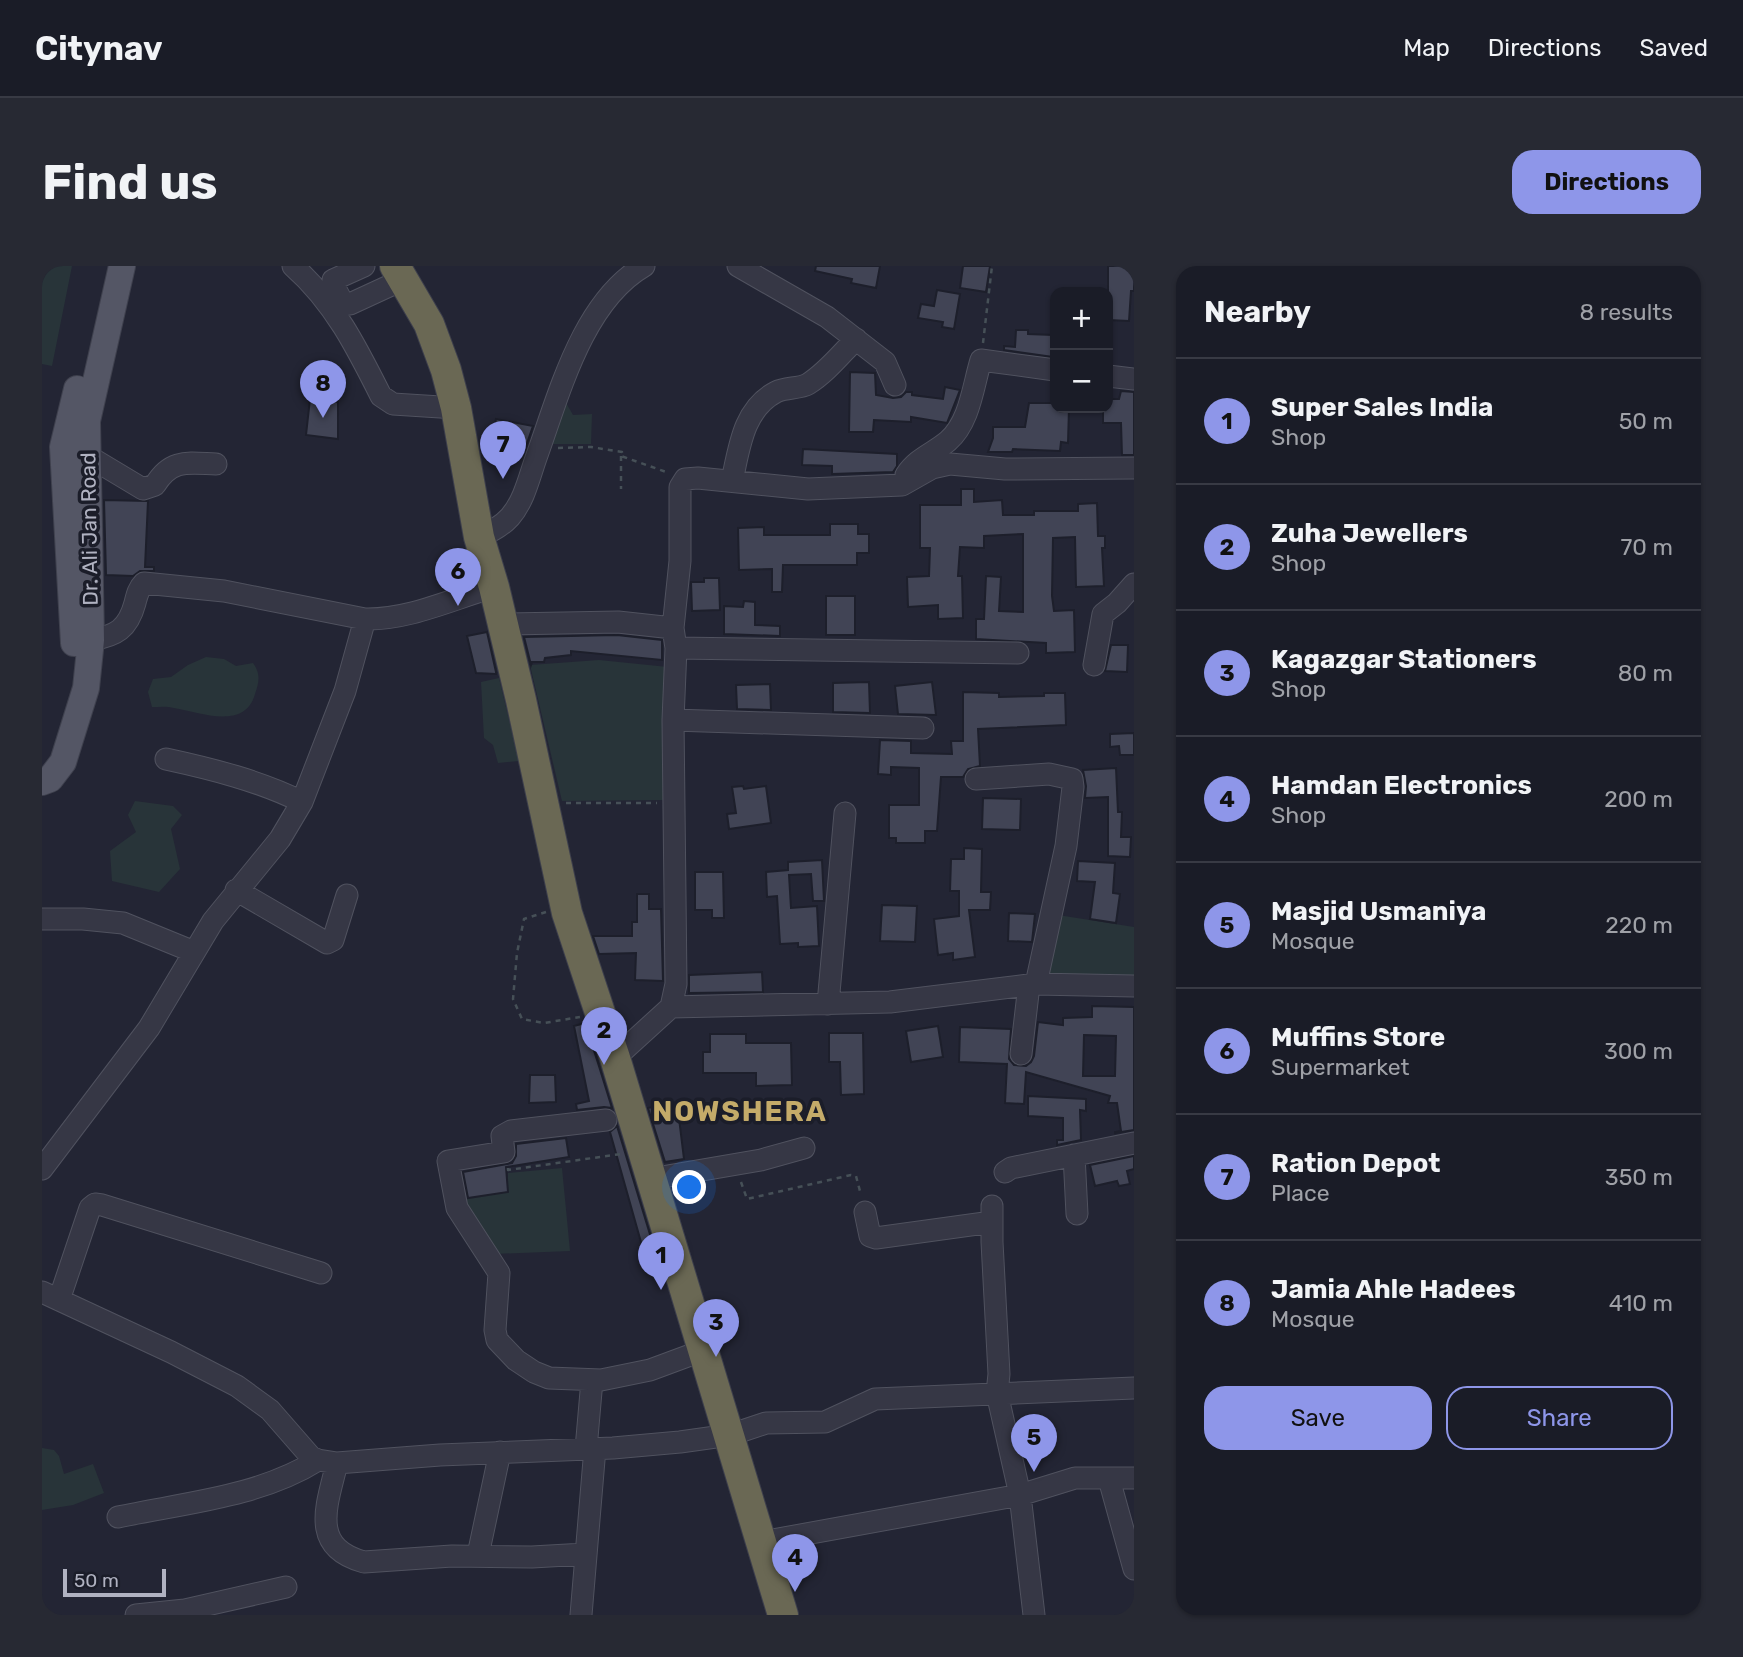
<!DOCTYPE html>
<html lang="en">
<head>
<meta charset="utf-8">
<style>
  :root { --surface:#1a1c27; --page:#272933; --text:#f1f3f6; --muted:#9fa1a7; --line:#383a44; --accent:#8e96e9 }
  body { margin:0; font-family:Rubik,sans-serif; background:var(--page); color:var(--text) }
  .controls { position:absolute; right:21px; top:21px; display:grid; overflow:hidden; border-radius:14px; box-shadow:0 2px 5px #0004 }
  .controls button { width:63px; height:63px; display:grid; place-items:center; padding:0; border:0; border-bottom:2px solid var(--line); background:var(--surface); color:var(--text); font:35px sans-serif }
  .scale { position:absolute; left:21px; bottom:18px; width:103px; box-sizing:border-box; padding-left:7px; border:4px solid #b0b2c1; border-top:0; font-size:19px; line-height:24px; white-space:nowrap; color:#b0b2c1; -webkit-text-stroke:5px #1b1d29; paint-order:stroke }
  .you { position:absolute; left:648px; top:922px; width:24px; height:24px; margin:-18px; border:5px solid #fff; border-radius:50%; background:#1a73e8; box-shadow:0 0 0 10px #1a73e833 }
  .badge { display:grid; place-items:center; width:46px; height:46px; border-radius:50%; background:var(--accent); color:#111; font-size:23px; font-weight:700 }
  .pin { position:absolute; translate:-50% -58px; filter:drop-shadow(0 2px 4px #0008) }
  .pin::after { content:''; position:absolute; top:37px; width:24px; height:21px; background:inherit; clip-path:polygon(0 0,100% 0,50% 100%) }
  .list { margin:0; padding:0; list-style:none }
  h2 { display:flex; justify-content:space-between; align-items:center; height:91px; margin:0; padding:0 28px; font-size:30px }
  h2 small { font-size:23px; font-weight:400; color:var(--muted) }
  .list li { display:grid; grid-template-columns:46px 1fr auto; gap:21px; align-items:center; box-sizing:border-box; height:126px; padding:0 28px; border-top:2px solid var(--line) }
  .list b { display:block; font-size:26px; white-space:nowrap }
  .list p { margin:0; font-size:23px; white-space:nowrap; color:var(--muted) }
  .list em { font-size:23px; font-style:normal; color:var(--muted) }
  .actions { display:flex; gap:14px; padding:21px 28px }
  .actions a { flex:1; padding:16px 0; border:2px solid var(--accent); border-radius:21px; text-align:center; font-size:24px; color:var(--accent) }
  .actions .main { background:var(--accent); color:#111 }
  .map { position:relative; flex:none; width:1092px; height:1349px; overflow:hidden; border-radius:21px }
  header { display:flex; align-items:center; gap:42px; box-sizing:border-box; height:98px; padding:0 35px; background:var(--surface); border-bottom:2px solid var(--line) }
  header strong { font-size:33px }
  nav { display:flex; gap:38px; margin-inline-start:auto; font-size:24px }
  .intro { display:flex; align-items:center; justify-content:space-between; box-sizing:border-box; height:168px; padding:0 42px }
  h1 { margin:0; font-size:49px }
  .button { padding:18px 32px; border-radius:21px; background:var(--accent); color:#111; font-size:24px; font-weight:700 }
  main { display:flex; gap:42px; padding:0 42px }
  aside { flex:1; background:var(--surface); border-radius:21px; box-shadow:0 2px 5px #0004 }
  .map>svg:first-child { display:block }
  .green { fill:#283439 }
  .building { fill:#414455; stroke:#1d1f2b; stroke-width:2; fill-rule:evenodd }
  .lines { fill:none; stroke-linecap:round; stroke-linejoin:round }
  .minor-casing { stroke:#50525f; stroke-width:23 }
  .major-casing { stroke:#3f414e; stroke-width:28 }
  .highway-casing { stroke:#3d3f4c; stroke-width:32 }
  .path { stroke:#465057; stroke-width:2.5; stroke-dasharray:5 5; stroke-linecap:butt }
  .minor { stroke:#363745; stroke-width:21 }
  .major { stroke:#545665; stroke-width:26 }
  .highway { stroke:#6a6854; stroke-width:30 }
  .labels { text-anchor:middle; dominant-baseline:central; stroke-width:7; stroke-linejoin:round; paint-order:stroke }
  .street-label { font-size:21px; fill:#b0b2c1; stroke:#1b1d29 }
  .district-label { font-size:28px; font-weight:bold; letter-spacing:2px; fill:#c4ab69; stroke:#1b1d29 }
</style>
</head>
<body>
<header>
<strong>Citynav</strong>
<nav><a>Map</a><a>Directions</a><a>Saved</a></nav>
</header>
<div class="intro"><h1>Find us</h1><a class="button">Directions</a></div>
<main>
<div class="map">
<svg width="1092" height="1349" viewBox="0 0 1092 1349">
  <rect width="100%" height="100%" fill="#232534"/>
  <!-- green -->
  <path class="green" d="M0,0H30L10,100L0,98Z
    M519,128L531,149L550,148L549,178H502Z
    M164,391L182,393L194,400L211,397C219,408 217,416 213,428C203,465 157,446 132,442C125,440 117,441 110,441L106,426L111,413L129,411L146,399Z
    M557,394L626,401V534L520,535L488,399Z
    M457,412L477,495L456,497L451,479L442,472L439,416Z
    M93,535L131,540L140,549L129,563L138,603L117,626L70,615L68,585L94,566L86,549Z
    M1016,649L1092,661V709L1074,714H1002Z
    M520,902L528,985L451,988L418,933L466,926V907Z
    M0,1182L12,1184L17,1190L22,1208L51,1198L62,1227L31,1239L0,1244Z"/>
  <!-- building -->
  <path class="building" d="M774,0H838L834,22L809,17L810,13L773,5Z
    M921,0H948L944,26L918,22Z
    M1066,0H1092V25H1089L1087,55L1066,54Z
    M895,24L918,28L912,63L900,61L901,56L876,52L879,38L892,40Z
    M974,64H986V68L1012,69L1011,91L962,84V80L973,81Z
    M808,106L833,107L834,129L851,132L859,131L864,126H870V129L901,133L903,121L918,124L905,157L869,151V156L832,154L831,166H807Z
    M1079,125L1092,126V189H1080L1079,157H1061V142H1066V133H1077Z
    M268,133L296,136V173L264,169Z
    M987,137H1013V142H1027L1026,177L1019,176L1018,185L971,183L970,186H946L951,172V161H983Z
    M454,153L491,160L483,183L448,178Z
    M761,183L855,188V200L851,206L790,208V200L760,199Z
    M919,223H932V236L960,234L961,249H992V245H1036V238L1055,237L1056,270H1063V282H1060L1062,320L1034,321L1033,271L1011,272L1010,330L1012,345L1032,344L1033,386L1004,387V377L934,373V353H942L944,310L959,311L957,345L981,346V268L942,270V282L918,281L916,310H920L921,352L896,353V339L866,341L865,311L887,310L888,282H878V239H919Z
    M62,234L106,235L103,301H112V305H98L91,310L64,309Z
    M788,258H816V268H827V287H815V299H741L740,326H730V303L697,304L696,262L722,261V269H788Z
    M662,312H677L678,344L650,345L649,316H662Z
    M784,330H813V369H784Z
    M702,335L713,336V359L738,360V370L682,368V340L701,341Z
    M445,366L454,406V408L434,407L425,370Z
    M575,369L620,374V394L529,385V389L503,392L502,396H490L489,399L482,371Z
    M1069,379H1086L1085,406L1063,405Z
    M827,416L828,447L791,446V417Z
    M890,416L894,449L856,448L853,420Z
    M728,418L729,444L695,443L694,419Z
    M921,426L957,427V431L1002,430V427H1023L1024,459L936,463L938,500L926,503L921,511H899L895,565H883V577H854V572H847V539H877V502L849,501V509L836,508L838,474L869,475V487L910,488L909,475H921Z
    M1092,467V489H1078L1077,480L1068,481V468Z
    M1074,502L1076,546H1080L1079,571H1089L1088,591L1066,590V531L1043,532L1044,520L1041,504Z
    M701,520L702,523L724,520L729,557L687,563L685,548L694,547L690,521Z
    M941,532L979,533L978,564L940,563Z
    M922,582L940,583L939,626H949L948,644H927L933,691L911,694V687L896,689L892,653L917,650V625H908L909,593H922Z
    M780,594L782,635H771L769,608L747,609L749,642L775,640L777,680L756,681V677L738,678L735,630L725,631L724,606L746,604V596Z
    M1036,595L1073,597L1071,627L1078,628L1074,657L1048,653L1053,616L1035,615Z
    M653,606H681L682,652H670V644H653Z
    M595,628H607V643H619L621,715L593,714L594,687L557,688L551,670H590V656H595Z
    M840,639L875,640L873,676L838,675Z
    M967,647L993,648L990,676L966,675Z
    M720,706L721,726L647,727V709Z
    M1050,740L1092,741V864L1073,867V866L1079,865L1075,837H1066L1068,830L984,806L982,838L963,837L965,798L917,796L918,761L969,763L967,793L972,799L984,800L989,796L992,790L996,756L1021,759V752L1050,751ZM1042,769L1074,770L1073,810H1041Z
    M543,757L556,797L570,842L562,841L535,844L534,838L547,835L532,760Z
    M896,760L901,791L869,796L864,765Z
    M787,767H821L822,828L799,829L798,796H787Z
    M668,768H704V777H749L750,819L714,820V807H661V786H668Z
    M488,809H513L514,836L487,837Z
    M986,830L1044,833V845L1038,844L1039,874L1015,879V874H1021V852L986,850Z
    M635,836L642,893L623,896L606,842Z
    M575,860L617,998L606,1001L568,866Z
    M524,872L527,891L464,901L466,926L426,932L421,906L470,897L474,890V878Z
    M1092,890V903L1085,905L1088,918L1077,920L1075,915L1053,920L1048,899Z"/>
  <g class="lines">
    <defs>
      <path id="minor" d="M251,0C292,36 315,82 339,130L351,138L414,142
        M322,0L291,14L292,20L302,39L308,38L360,14
        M696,0L785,51L843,96L853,119
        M1066,110L1092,113
        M46,190L101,223L113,219C129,192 147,197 174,198
        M864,209C875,192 892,187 906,175C928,156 931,120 939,94L1013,104
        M690,215C697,183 701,143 734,126C744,121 757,123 766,118C784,107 799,88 814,73
        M437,271C449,266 459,261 468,251C482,235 487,212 494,192C517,129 540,36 602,0
        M461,358L576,356L631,362
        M49,374C74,370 86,363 93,337C95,329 96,323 102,317L182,325L323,353C367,354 410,333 452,321
        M634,382L976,387
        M1052,399L1061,348L1075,337L1092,318
        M631,454L881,462
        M124,493C170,503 218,515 260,536
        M934,513L1007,508L1030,513L1031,521L1024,580L994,718
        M194,624L285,677L291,674L305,629
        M0,653H41L81,657L152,686
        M786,738L803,547
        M629,741L848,736L994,718L1092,720
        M979,788L987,719
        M573,792L629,741L634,718L631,454L634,382L631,362L638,295V221L643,213L656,212L766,223L860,219L890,202L908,198L963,203L1092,202
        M564,854L469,865L460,870L462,886L406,895L415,942L457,1007L453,1064L455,1074L474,1094L492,1106L507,1112L559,1114L608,1104L662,1084
        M1032,889L1035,948
        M0,903L107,762L171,655L238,573L260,536L303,425L323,353
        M963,906L969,902L1092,877
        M608,913L719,894L762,882
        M950,940V976L957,1108L955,1127L978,1229L992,1349
        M823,946L828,970L834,972L950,956
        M0,1026L129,1086L195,1120L228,1144L269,1191L276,1194L295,1197L398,1189L571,1182L638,1176L688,1169L724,1157L783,1156L833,1133L1092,1122
        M17,1034L48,942L53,938L60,939L279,1007
        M544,1183L550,1114
        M295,1197C285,1239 267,1281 322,1296L410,1290L490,1291L543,1288
        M1067,1213L1092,1303
        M76,1251C142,1237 217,1231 276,1194
        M720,1276L978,1229L1033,1212H1092
        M436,1289L458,1186
        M94,1349L143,1344L244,1321
        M539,1349L553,1182"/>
      <path id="major" d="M32,377L21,181L35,123
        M0,516L8,513L21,496L44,422L49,374L45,155L80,0"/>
      <path id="highway" d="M353,0L387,58L404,104L414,142L437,271L452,321L479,434L525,647L573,792L741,1349"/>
    </defs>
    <!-- minor casing -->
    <use href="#minor" class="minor-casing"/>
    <!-- major casing -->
    <use href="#major" class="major-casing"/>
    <!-- highway casing -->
    <use href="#highway" class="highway-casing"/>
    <!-- path -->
    <path class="path" d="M941,77L950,0
      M516,182L549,181L580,186L579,190L627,207
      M579,190V223
      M524,537H615
      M504,646L482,653L475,687L471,733L480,753L502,757L538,751
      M466,902V904L579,888
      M699,916L705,933L809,909L814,910L819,929"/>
    <!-- minor -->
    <use href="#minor" class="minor"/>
    <!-- major -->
    <use href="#major" class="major"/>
    <!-- highway -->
    <use href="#highway" class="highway"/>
  </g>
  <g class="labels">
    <!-- street labels -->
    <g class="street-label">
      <text transform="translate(47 263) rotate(-91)">Dr. Ali Jan Road</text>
    </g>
    <!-- district labels -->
    <g class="district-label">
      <text x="698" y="845">NOWSHERA</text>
    </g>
  </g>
</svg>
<div class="controls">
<button>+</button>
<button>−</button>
</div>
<div class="scale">50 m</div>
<div class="you"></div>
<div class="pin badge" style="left:619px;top:1024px">1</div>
<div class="pin badge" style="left:562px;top:799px">2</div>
<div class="pin badge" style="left:674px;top:1091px">3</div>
<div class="pin badge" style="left:753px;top:1326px">4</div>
<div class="pin badge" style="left:992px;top:1206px">5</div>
<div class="pin badge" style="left:416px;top:340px">6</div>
<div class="pin badge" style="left:461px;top:213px">7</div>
<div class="pin badge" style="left:281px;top:152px">8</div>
</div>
<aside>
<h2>Nearby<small>8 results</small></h2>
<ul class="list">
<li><span class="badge">1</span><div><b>Super Sales India</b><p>Shop</p></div><em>50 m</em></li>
<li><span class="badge">2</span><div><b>Zuha Jewellers</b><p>Shop</p></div><em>70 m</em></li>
<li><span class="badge">3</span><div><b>Kagazgar Stationers</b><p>Shop</p></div><em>80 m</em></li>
<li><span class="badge">4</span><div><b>Hamdan Electronics</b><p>Shop</p></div><em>200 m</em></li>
<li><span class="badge">5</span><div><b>Masjid Usmaniya</b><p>Mosque</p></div><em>220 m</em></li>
<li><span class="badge">6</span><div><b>Muffins Store</b><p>Supermarket</p></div><em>300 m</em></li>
<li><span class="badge">7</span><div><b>Ration Depot</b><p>Place</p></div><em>350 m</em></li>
<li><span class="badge">8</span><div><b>Jamia Ahle Hadees</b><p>Mosque</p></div><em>410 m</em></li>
</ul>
<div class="actions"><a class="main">Save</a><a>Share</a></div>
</aside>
</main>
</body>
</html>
